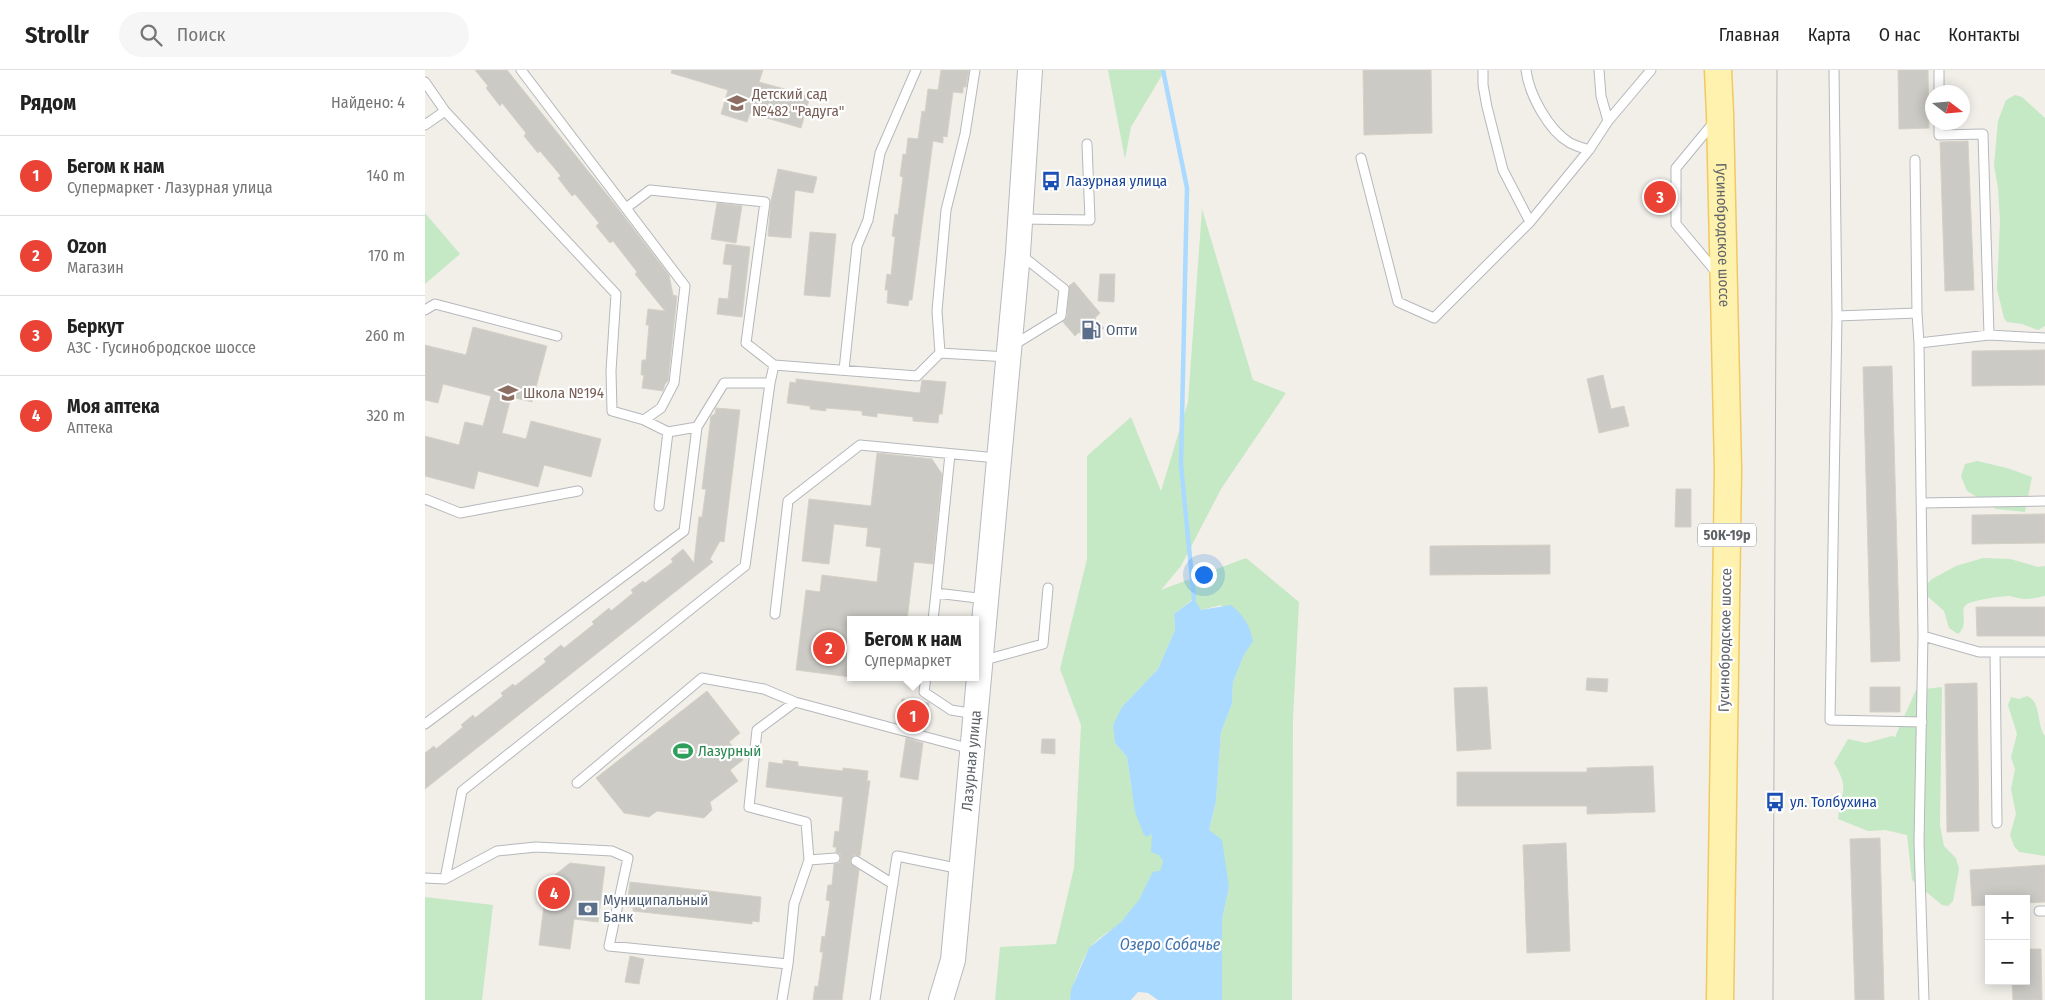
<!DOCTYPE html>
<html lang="ru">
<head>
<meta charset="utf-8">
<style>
  :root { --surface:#fff; --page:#f6f6f6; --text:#222; --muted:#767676; --line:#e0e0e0; --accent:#ea4335 }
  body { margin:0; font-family:"Fira Sans Condensed",sans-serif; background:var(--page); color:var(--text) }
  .controls { position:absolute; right:15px; bottom:15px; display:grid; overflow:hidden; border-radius:0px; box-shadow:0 2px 12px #0003 }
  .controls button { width:45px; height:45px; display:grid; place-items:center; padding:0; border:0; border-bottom:1px solid var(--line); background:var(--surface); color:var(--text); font:25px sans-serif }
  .compass { position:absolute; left:1500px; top:15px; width:45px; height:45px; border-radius:50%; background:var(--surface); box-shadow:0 2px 12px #0003; rotate:106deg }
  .you { position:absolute; left:778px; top:504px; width:18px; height:18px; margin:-12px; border:4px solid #fff; border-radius:50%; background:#1a73e8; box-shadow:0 0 0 8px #1a73e833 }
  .badge { display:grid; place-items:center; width:32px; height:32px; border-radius:50%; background:var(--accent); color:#fff; font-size:16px; font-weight:700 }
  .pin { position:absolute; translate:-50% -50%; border:2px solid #fff; box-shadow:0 1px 5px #0006 }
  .popup { position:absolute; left:422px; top:546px; width:132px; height:65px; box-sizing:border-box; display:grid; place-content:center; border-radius:0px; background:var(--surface); filter:drop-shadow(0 1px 4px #0005); font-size:16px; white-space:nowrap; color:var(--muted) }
  .popup b { font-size:19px; color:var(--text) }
  .popup::after { content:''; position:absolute; left:50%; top:100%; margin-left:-10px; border:10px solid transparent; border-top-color:var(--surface) }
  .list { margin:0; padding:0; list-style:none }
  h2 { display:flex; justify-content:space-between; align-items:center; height:65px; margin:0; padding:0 20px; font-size:21px }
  h2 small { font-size:16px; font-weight:400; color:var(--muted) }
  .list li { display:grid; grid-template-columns:32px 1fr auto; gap:15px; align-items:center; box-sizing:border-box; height:80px; padding:0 20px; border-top:1px solid var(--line) }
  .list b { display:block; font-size:19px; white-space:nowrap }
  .list p { margin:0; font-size:16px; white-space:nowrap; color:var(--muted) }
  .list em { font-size:16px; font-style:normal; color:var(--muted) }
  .icon { flex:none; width:28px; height:28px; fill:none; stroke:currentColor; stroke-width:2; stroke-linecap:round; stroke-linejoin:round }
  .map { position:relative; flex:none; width:1620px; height:930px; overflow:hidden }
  header { display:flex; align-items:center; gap:30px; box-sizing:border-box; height:70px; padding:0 25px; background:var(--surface); border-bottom:1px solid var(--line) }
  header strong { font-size:24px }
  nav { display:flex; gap:28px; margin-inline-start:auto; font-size:18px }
  .search { width:350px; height:45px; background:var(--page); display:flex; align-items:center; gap:12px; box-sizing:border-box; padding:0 18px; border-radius:28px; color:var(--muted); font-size:19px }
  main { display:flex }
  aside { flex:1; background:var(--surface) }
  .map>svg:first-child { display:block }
  .green { fill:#c5e8c5 }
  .water { fill:#aadaff }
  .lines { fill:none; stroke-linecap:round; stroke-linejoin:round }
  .stream { stroke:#aadaff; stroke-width:4.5 }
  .building { fill:#cccac5; stroke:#d6d1c6 }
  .lane-casing { stroke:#b5b8bc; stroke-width:11 }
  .secondary-casing { stroke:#b6babf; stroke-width:26 }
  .primary-casing { stroke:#f2c960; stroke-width:29 }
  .lane { stroke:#fff; stroke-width:9 }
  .secondary { stroke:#fff; stroke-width:24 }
  .primary { stroke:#fff2af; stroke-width:26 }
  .tram { stroke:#b6b7b8; stroke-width:1 }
  .labels { text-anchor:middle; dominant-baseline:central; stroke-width:4.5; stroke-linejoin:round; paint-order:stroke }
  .shield { fill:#fff; stroke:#8f9295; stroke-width:1 }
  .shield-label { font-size:14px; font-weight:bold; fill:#5f6368 }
  .education-label { font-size:15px; fill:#785e54; stroke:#fff; text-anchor:start }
  .transit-label { font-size:15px; fill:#164399; stroke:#fff; text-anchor:start }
  .street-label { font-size:15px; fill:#5f6368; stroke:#fff }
  .service-label { font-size:15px; fill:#4e5e75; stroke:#fff; text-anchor:start }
  .leisure-label { font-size:15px; fill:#27864d; stroke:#fff; text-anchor:start }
  .water-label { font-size:16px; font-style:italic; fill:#4174aa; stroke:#fff }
</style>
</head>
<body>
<header>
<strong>Strollr</strong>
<div class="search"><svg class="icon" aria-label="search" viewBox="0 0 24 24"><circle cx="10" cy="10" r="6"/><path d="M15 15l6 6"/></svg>Поиск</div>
<nav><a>Главная</a><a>Карта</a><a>О нас</a><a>Контакты</a></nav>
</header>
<main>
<aside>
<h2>Рядом<small>Найдено: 4</small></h2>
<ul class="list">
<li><span class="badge">1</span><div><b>Бегом к нам</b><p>Супермаркет · Лазурная улица</p></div><em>140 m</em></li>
<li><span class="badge">2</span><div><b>Ozon</b><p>Магазин</p></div><em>170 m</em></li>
<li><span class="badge">3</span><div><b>Беркут</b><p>АЗС · Гусинобродское шоссе</p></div><em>260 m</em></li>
<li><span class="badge">4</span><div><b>Моя аптека</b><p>Аптека</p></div><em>320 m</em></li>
</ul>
</aside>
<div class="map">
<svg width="1620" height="930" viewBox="0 0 1620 930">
  <rect width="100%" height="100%" fill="#f1efe8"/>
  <!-- green -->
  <path class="green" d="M683,0H740L706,57L700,89Z
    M1590,25L1597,27L1620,48V256L1613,260L1597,254L1582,252L1579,248L1572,219L1575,151L1573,118L1569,95L1573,51L1581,30Z
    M777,139L828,310L861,323L796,419L756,496L736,520L821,488L874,532L868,648L867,930H797V850L804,817L784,760L791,731L796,662L807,634L808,612L819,585L827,571L796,535L776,540L768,529L749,544L750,560L733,599L697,637L690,673L702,687L706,715L719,765L727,764L738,791L735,802L724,808C721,824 708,840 697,851C687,861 672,867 664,879C657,890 646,918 645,930H570L575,877L631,874L649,798L656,655L635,599L662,489V386L706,347L736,421L763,332Z
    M0,143L35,184L0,214Z
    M1552,391L1582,398L1607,407L1600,442L1571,439L1542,421L1536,406L1540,394Z
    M1558,488L1585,489L1613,497L1620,496V526C1614,527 1607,529 1601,529C1595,529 1590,527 1585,526C1577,526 1544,530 1540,536C1535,542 1544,555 1533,564L1524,558L1519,541L1499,523V517L1507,509L1531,496Z
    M1517,617L1515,755L1519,776L1531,788L1534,799L1528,831L1523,836L1517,835L1487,810L1482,765L1460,760L1443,761L1413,749C1416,721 1425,719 1409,693L1423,669L1441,673L1467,666L1470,667L1491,620Z
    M1602,626C1617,632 1611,654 1620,666V786L1594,782L1589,776L1585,765L1591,744L1586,719L1590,699L1586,687L1592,664L1583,635L1586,627L1594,629Z
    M0,827L68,835L57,930H0Z"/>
  <!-- water -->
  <path class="water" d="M769,529L776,540L806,535C818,545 825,555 828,571L819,585L808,612L807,634L796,662L791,731L784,760L797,770L804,817L797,850V930H733L723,923L713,922L706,930H645L646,920L664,878L697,851L714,830L727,803L731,801H735L738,791L734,785L726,782L727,764L721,767L719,765L710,742L702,687L690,673L688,655L697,637L733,599L750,560L749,544Z"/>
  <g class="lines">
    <!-- stream -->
    <path class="stream" d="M738,0L762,118L756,395L769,529"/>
  </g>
  <!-- building -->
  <path class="building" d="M50,0H82L188,132L244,205L248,225L252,226L243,311L240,314L238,321L217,318L219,305H216L217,290H221L224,255H221L223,239L240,241L210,204L212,202L188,171L185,173L171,156L174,153L150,124L147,126L133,108L136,106L115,81L113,83L99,66L101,63L77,33L75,36L61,18L63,16Z
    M247,0H338L334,12L385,26L376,58L325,43L322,52L296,44L303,20L246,3Z
    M516,0H544L541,17H538V23L528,22L522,67L518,66V73L508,71L487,230H484L483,236L462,233L463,220H460L462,204L466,205L470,167L467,166L470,144L473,145L478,107L475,106L478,84L481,85L483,68L493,69L497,41L500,42L503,19L513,20Z
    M938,0H1006L1007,63L939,65Z
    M1473,0H1503L1504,58L1474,59Z
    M1543,71L1549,220L1520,221L1515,72Z
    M353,99L392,107L388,123L370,120L366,168L343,166L346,131Z
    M292,133L317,136L311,173L286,169Z
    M385,162L411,164L405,227L379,225Z
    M301,174L325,177L317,247L292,244L294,228L303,229L307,195L298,194Z
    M675,204H690L689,232L673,231Z
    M649,212L675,243L670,248L679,258L662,272L654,262L650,266L638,252L642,247L644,216Z
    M48,257L122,276L107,332L86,327L77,363L101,369L106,351L176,369L166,407L119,395L113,417L53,401L49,419L0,406V366L34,375L40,352L58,356L66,326L18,314L13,333L0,330V275L41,285Z
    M1620,280V315L1547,316V281Z
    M1467,296L1475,591L1446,592L1438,297Z
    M1178,305L1186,339L1199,336L1204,356L1174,363L1162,309Z
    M371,309L495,323L497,310L521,312L517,344H514L513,353L488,351V347L452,343V347L437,345V341L401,338V341L385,339V336L362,333L365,312L371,313Z
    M291,338L315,340L299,472L295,471L285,489L288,492L0,719V683L9,676L11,679L38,657L36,655L48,645L50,648L78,626L76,623L88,614L90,616L121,592L119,589L136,575L139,578L169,554L167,552L184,538L186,541L208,523L206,520L218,511L220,513L248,492L246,489L258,479L269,493L274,447H277L281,419H277L286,346L290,344Z
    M452,383L507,389L517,404L508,494L489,492L482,550H426V607L371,600L381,520L395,522L397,505L452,512L456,478L441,476L443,458L409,454L404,494L377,491L384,429L446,436Z
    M1251,419H1266V457H1250Z
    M1620,444V473L1547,474V445Z
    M1125,475V504L1005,505V476Z
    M1551,537H1620V566H1552Z
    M1162,608L1183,609L1182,622L1161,620Z
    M1552,613L1554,761L1522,762L1520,614Z
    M1062,617L1066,679L1032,681L1029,618Z
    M1445,617H1475V642H1445Z
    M282,621L315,663L304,672L318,690L305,700L313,711L285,732L287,740L279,748L232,741L224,747L199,743L171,708Z
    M477,629L504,633L500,660L473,653Z
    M481,668L498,673L493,710L475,707Z
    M617,669H630V684L616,683Z
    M358,690L373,692V696L418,701V698L443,701L442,711H445L435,786L429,785L425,790L426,794L434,800L417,930H388L390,916L393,917L398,882H395L397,866L400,867L405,831L401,830L403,815H407L409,794L414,793L416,788L415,784L411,782V777H408L410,761L414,762L418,727L341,717L344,692L358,694Z
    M1228,696L1230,742L1162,744V736H1032V702H1162V698Z
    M1455,768L1459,930H1430L1425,769Z
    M1141,773L1145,881L1102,883L1098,775Z
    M145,793L180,797L173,852L149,849L145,879L114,875L122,811Z
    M1620,795V832L1601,833V829H1564V835L1547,836L1545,800Z
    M205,812L336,827L334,852L327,851V854L208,841V837H202Z
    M1601,879H1616L1617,930H1588L1587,911H1601Z
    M205,886L219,889L214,914L200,912Z"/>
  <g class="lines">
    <defs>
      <path id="lane" d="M550,0L540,64L521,140L512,241L515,283L583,287
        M1058,0V15L1062,37L1078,100L1105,152
        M1101,0C1104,24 1123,60 1145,73C1151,76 1158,78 1164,80
        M1174,0L1176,26L1183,51
        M1409,0L1412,246L1492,243L1494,273L1564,265L1620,268
        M1514,0V22
        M0,12L20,41L191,224L186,301L187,341L219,350L236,338L249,313L260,216L96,0
        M1289,52L1251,98V154L1292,203
        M1514,52V65L1558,64L1564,265
        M0,55L20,41
        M936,88L973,232L1009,248L1105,152L1164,80L1183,51L1226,0
        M1490,90L1492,243
        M201,138L225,120L340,132L321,273L349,295L492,306L515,283
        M596,149L665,150L662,74
        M0,240L10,234L132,266
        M1412,246L1405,650L1497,652
        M1494,273L1498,566L1494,772L1499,930
        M587,276L636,246L639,219L596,185
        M419,300L432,176L443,150L455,83L491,0
        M219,350L243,362L272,357
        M525,384L511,523L561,529
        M0,429L35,443L153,421
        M1496,433L1620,431
        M234,436L243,362
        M350,544L363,431L435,375L572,388
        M508,550L511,523
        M1498,566L1554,582H1620
        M1570,582L1572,753
        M556,591L618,574L623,518
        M501,607L499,622L526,640L551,644
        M0,654L259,461L272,357L299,313H345L349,295
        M152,713L277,608L339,619L370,632L546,679
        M384,790L410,788
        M431,791L468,814
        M0,808L20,809L72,781L111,777L187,781L203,788L184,876L363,894
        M20,809L37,721L320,496L345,313
        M1614,841H1620
        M357,930L363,894L369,834L384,790L381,752L324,737L332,660L370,632
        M450,930L472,786L536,799"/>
      <g id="secondary">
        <path id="s1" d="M516,930L528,890L593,183L605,0"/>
      </g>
      <g id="primary">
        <path id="s2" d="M1293,0L1295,44L1303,400L1295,930"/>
      </g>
    </defs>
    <!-- lane casing -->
    <use href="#lane" class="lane-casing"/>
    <!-- secondary casing -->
    <use href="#secondary" class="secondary-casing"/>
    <!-- primary casing -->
    <use href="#primary" class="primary-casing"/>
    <!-- lane -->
    <use href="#lane" class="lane"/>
    <!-- secondary -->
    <use href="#secondary" class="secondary"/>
    <!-- primary -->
    <use href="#primary" class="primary"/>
    <!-- tram -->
    <path class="tram" d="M1348,930L1352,0"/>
  </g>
  <!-- icons -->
  <defs>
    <symbol id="school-bare" viewBox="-9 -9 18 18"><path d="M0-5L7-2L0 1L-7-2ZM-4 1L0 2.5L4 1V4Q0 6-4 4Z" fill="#8d6e63" stroke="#fff" stroke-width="2.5" paint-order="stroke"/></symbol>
    <symbol id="bus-bare" viewBox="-9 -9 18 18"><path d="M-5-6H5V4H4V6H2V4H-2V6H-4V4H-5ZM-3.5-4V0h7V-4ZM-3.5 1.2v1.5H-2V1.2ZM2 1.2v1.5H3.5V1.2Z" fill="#1a4fb4" stroke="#fff" stroke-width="2.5" paint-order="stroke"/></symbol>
    <symbol id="fuel-bare" viewBox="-9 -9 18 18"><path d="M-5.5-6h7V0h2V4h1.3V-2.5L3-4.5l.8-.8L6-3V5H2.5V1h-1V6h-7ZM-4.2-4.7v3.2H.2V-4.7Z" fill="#5c6f8a" stroke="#fff" stroke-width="2.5" paint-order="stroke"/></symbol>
    <symbol id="stadium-bare" viewBox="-9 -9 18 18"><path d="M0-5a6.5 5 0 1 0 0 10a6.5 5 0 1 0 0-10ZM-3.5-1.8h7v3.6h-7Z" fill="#2e9e5b" stroke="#fff" stroke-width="2.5" paint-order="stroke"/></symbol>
    <symbol id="bank-bare" viewBox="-9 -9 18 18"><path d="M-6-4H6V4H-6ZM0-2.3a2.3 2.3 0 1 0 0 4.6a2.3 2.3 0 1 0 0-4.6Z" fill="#5c6f8a" stroke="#fff" stroke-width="2.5" paint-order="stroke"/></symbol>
  </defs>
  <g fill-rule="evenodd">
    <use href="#school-bare" x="298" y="19" width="28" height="28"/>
    <use href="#bus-bare" x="612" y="97" width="28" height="28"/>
    <use href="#fuel-bare" x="652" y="246" width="28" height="28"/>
    <use href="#school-bare" x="69" y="309" width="28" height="28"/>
    <use href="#stadium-bare" x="244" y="667" width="28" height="28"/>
    <use href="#bus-bare" x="1336" y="718" width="28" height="28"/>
    <use href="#bank-bare" x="149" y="825" width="28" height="28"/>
  </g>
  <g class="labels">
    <!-- shield labels -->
    <rect class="shield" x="1273" y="453.5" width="58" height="23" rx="4"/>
    <g class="shield-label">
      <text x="1302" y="465">50К-19р</text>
    </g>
    <!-- education labels -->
    <g class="education-label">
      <text x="327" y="24">Детский сад<tspan x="327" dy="17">№482 "Радуга"</tspan></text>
      <text x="98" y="323">Школа №194</text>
    </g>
    <!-- transit labels -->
    <g class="transit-label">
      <text x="641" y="111">Лазурная улица</text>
      <text x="1365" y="732">ул. Толбухина</text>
    </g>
    <!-- street labels -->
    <g class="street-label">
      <text stroke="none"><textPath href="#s2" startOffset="165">Гусинобродское шоссе</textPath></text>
      <text transform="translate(1300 570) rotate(-89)">Гусинобродское шоссе</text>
      <text stroke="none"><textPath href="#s1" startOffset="242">Лазурная улица</textPath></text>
    </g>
    <!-- service labels -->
    <g class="service-label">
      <text x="681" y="260">Опти</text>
      <text x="178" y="830">Муниципальный<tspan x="178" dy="17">Банк</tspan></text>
    </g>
    <!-- leisure labels -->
    <g class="leisure-label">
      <text x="273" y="681">Лазурный</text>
    </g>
    <!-- water labels -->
    <g class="water-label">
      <text x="745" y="874">Озеро Собачье</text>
    </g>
  </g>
</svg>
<div class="controls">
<button>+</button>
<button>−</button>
</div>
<svg class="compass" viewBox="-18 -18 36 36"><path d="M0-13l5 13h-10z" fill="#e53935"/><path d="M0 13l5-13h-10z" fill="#767676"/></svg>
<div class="you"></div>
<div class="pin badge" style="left:488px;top:646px">1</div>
<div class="popup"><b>Бегом к нам</b>Супермаркет</div>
<div class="pin badge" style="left:404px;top:578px">2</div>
<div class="pin badge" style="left:1235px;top:127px">3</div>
<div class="pin badge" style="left:129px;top:823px">4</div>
</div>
</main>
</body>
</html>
